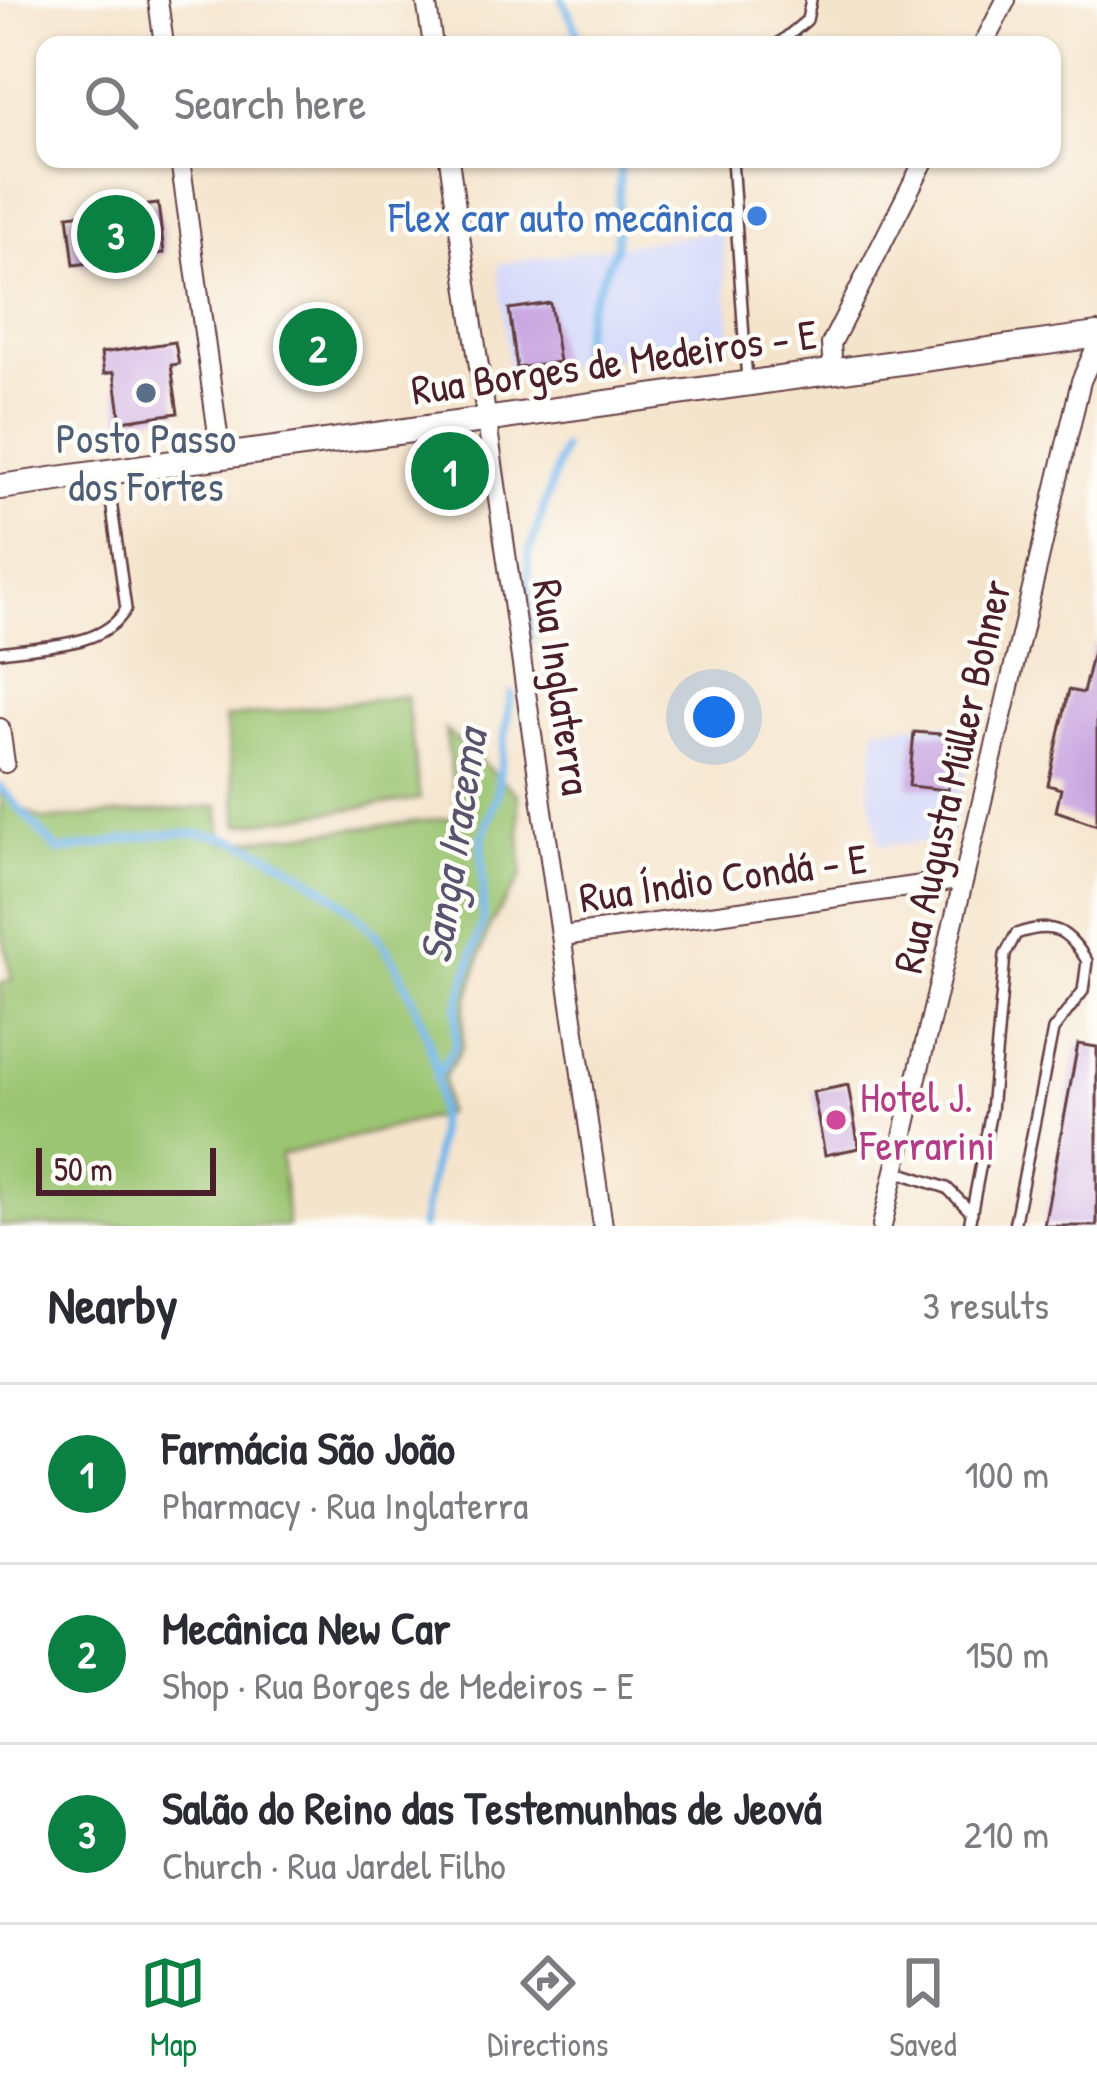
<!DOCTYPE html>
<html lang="en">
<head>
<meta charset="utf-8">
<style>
  :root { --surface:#fff; --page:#f7f7f7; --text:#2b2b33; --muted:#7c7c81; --line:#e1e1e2; --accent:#0b8043 }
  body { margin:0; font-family:"Patrick Hand",sans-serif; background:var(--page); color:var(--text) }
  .scale { position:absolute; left:36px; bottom:30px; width:180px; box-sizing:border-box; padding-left:12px; border:6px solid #4a1f2b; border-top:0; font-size:33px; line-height:42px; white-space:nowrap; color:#4a1f2b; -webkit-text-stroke:9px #fdfcf7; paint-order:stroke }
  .you { position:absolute; left:714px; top:717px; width:42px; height:42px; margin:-30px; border:9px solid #fff; border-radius:50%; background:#1a73e8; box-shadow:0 0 0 18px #1a73e833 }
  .badge { display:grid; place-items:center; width:78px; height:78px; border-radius:50%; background:var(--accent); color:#fff; font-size:39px; font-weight:700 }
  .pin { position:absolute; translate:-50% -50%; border:6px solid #fff; box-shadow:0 3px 12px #0006 }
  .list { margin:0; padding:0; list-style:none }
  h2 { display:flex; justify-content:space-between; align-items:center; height:156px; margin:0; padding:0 48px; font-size:51px }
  h2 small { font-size:39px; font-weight:400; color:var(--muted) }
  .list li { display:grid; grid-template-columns:78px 1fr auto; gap:36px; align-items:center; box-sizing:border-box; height:180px; padding:0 48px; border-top:3px solid var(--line) }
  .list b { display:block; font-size:45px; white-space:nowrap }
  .list p { margin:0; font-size:39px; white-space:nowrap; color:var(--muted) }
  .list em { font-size:39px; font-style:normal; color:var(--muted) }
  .icon { flex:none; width:66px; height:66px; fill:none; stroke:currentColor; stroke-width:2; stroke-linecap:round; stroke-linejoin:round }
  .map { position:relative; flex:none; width:1097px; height:1226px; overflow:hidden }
  .search { position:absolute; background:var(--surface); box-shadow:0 3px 9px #0004; left:36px; right:36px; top:36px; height:132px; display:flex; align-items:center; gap:30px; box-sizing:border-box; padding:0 42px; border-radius:24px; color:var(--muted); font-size:45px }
  .sheet { height:696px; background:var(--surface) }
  nav { display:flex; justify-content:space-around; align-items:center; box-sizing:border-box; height:168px; border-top:3px solid var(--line); background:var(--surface); font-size:33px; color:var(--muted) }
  nav a { display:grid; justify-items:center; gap:6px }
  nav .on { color:var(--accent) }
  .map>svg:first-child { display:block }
  .built { fill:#d4d8f9 }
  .green { fill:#9bc572; stroke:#72724e; stroke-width:3 }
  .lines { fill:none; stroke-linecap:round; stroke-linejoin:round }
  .stream { stroke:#76b7eb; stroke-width:8 }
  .building { fill:#c6a0df }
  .service-casing { stroke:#643d43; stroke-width:14 }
  .minor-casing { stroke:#643d43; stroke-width:22 }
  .tertiary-casing { stroke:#643d43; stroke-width:28 }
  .service { stroke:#fff; stroke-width:9 }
  .minor { stroke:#fff; stroke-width:18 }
  .tertiary { stroke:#fff; stroke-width:24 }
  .shop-dot { fill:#3f7fe0; stroke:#fdfcf7; stroke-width:4.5 }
  .service-dot { fill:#5c6f8a; stroke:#fdfcf7; stroke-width:4.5 }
  .hotel-dot { fill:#d1479c; stroke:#fdfcf7; stroke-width:4.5 }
  .labels { text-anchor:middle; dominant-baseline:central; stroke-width:9; stroke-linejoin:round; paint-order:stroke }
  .shop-label { font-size:42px; fill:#366cbe; stroke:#fdfcf7; text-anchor:end }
  .street-label { font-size:42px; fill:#4a1f2b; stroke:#fdfcf7 }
  .service-label { font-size:42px; fill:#4e5e75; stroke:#fdfcf7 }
  .hotel-label { font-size:42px; fill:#b23c85; stroke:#fdfcf7; text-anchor:start }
  .water-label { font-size:45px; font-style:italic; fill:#59546e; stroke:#fdfcf7 }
</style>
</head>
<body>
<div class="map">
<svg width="1097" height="1226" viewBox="0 0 1097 1226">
  <rect width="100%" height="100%" fill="#fdfcf7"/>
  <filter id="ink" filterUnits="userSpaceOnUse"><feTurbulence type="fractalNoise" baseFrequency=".00833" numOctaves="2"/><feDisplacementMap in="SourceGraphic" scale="24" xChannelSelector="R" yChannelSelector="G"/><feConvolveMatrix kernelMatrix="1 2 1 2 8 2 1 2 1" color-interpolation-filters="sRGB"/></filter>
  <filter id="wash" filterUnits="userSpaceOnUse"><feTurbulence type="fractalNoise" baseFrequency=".004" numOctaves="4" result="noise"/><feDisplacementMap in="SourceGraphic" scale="48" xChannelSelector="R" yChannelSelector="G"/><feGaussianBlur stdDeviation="2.7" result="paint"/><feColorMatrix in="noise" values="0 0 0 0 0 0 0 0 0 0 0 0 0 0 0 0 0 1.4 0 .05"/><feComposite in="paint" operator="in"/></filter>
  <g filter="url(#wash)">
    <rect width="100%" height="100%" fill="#f5e4cc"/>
    <!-- built -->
    <path class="built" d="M721,230L732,344L509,373L498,264Z
      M977,723L949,841L880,845L869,791L876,727Z"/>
    <!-- green -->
    <path class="green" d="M406,696L420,799L239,825L225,718Z
      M445,730L518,795L522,875L489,927L464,1011L462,1048L444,1077L446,1114L281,1155L288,1226H0V983L12,980L0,922V791L15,805L43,820L218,806L223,843L458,817Z"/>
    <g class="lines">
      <!-- stream -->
      <path class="stream" d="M563,0L583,45
        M577,369L587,311L616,247L621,159
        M530,639L528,557L563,448
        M0,787L58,851C110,845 172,825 223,837C269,848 340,894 371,929C401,961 432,1037 437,1080C444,1128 430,1178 422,1226
        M437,1076L455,1046L457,1010L483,920L482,839L496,798L511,694"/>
    </g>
    <g id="blocks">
      <!-- building -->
      <path class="building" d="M158,204L164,253L74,265L68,215Z
        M550,303L559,362L517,368L509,309Z
        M175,342L179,364L171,365L178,413L121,421L114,372L104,374L101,353Z
        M1095,643L1097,644V825L1056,811L1061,789L1048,785L1069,690L1083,693Z
        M914,732L953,735L948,790L909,786Z
        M1078,1044L1097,1047V1226H1044Z
        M848,1085L859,1148L825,1155L813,1092Z"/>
    </g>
  </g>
  <g filter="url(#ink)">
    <use href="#blocks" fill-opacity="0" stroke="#643d43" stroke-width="3"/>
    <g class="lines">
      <defs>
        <path id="service" d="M777,45L807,20L811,0
          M732,159L747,382
          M0,652C40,645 103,649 126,609L107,472
          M895,1171L947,1188L972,1213
          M969,1226L991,1111L1005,955L1016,934C1053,921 1067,929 1087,961L1083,991L1053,1030L1014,1226"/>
        <path id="minor" d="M158,0L164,45
          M426,0L433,45
          M983,45L1006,0
          M180,159L221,456
          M449,159L603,1226
          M833,370L831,344L925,159
          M0,728L5,763
          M563,936L964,879
          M882,1226L1081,381L1097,345"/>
        <path id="tertiary" d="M0,487L1097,335"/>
      </defs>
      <!-- service casing -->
      <use href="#service" class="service-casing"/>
      <!-- minor casing -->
      <use href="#minor" class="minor-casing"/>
      <!-- tertiary casing -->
      <use href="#tertiary" class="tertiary-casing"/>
      <!-- service -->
      <use href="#service" class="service"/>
      <!-- minor -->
      <use href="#minor" class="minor"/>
      <!-- tertiary -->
      <use href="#tertiary" class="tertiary"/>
    </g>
  </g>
  <!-- markers -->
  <circle class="shop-dot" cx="757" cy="216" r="12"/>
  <circle class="service-dot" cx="146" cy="393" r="12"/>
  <circle class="hotel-dot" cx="836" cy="1120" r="12"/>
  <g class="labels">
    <!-- shop labels -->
    <g class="shop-label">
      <text x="733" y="216">Flex car auto mecânica</text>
    </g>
    <!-- street labels -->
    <g class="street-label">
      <text transform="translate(614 361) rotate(-8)">Rua Borges de Medeiros - E</text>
      <text transform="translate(563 687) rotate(82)">Rua Inglaterra</text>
      <text transform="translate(951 776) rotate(-77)">Rua Augusta Müller Bohner</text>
      <text transform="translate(723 877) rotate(-8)">Rua Índio Condá - E</text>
    </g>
    <!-- service labels -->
    <g class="service-label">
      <text x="146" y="437">Posto Passo<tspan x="146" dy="48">dos Fortes</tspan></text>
    </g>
    <!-- hotel labels -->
    <g class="hotel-label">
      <text x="860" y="1096">Hotel J.<tspan x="860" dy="48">Ferrarini</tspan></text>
    </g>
    <!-- water labels -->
    <g class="water-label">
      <text transform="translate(452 846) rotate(-81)">Sanga Iracema</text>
    </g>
  </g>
</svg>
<div class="scale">50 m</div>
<div class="you"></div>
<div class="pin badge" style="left:450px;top:471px">1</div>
<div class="pin badge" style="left:318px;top:347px">2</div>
<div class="pin badge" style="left:116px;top:234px">3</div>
<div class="search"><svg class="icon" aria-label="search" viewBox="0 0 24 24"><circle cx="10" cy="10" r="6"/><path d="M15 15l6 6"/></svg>Search here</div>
</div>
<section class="sheet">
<h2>Nearby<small>3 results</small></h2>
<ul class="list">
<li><span class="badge">1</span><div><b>Farmácia São João</b><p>Pharmacy · Rua Inglaterra</p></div><em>100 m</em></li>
<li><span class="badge">2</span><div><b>Mecânica New Car</b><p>Shop · Rua Borges de Medeiros - E</p></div><em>150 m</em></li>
<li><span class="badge">3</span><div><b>Salão do Reino das Testemunhas de Jeová</b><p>Church · Rua Jardel Filho</p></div><em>210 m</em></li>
</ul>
</section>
<nav>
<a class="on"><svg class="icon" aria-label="map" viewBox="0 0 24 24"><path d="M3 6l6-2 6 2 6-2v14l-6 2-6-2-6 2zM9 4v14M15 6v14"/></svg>Map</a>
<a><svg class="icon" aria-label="directions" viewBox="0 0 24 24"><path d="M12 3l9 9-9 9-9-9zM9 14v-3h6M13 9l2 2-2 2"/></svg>Directions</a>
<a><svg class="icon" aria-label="saved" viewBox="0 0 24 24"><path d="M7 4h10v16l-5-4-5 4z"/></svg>Saved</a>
</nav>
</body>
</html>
